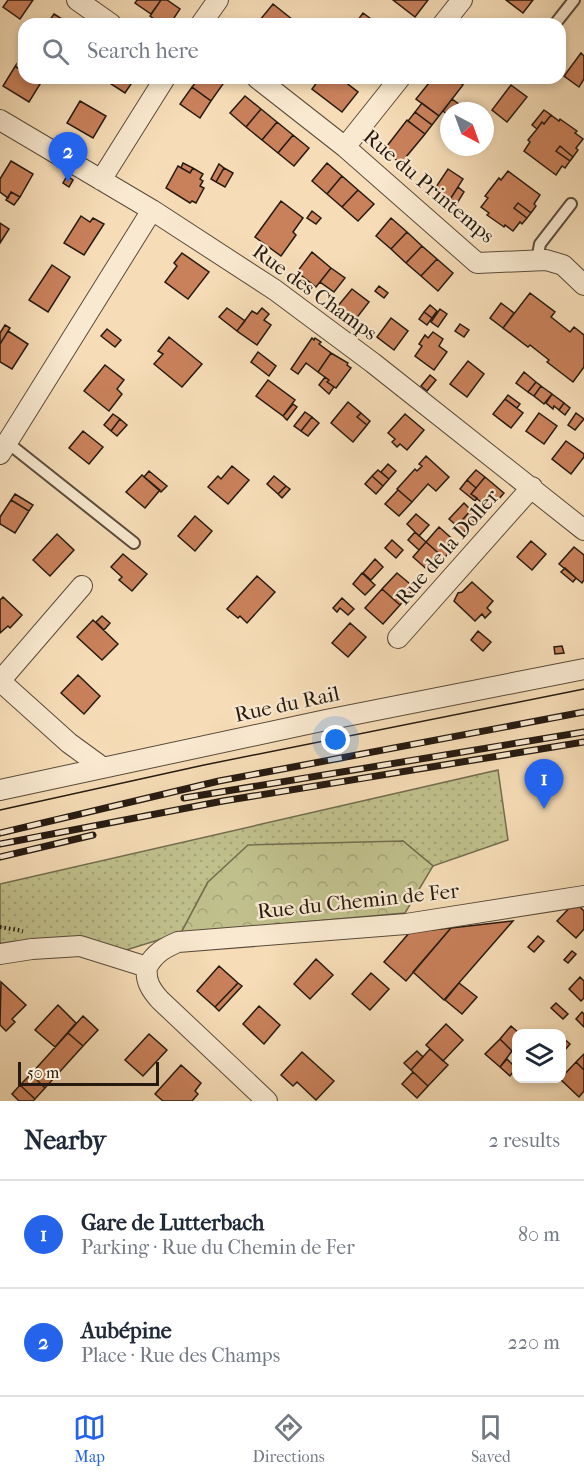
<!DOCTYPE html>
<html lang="en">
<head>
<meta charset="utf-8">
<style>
  :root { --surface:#fff; --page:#f2f2f3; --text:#1f2937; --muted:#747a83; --line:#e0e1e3; --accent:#2563eb }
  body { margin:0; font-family:"IM FELL French Canon",serif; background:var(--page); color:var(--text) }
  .controls { position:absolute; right:18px; bottom:18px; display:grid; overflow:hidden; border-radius:12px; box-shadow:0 3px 9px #0003 }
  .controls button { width:54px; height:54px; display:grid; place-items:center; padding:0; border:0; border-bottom:2px solid var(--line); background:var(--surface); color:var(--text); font:30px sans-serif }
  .compass { position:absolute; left:440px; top:102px; width:54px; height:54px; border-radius:50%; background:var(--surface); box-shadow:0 3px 9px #0003; rotate:139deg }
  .scale { position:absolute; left:18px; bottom:15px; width:141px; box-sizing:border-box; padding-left:6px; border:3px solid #261a10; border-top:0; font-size:16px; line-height:21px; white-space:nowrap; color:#261a10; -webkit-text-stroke:4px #f9e9d0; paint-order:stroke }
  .you { position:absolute; left:336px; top:740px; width:21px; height:21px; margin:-15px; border:4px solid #fff; border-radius:50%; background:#1a73e8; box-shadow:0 0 0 9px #1a73e833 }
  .badge { display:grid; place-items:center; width:39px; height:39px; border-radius:50%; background:var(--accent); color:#fff; font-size:20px; font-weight:700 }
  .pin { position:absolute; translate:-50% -50px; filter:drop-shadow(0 2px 3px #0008) }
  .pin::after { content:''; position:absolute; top:32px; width:21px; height:18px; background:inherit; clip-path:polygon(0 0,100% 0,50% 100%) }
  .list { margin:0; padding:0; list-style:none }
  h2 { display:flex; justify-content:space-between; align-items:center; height:78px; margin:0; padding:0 24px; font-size:26px }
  h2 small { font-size:20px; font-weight:400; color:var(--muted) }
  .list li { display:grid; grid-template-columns:39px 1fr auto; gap:18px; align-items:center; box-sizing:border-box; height:108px; padding:0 24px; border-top:2px solid var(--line) }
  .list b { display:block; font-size:22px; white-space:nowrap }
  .list p { margin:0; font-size:20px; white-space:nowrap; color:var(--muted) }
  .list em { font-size:20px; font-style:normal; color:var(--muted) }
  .icon { flex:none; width:33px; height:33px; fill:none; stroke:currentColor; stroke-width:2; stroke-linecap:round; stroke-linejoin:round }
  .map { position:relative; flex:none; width:584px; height:1101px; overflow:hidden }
  .search { position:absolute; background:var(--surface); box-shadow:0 3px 9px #0003; left:18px; right:18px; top:18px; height:66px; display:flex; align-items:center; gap:15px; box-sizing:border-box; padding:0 21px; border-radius:18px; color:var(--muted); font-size:22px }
  .sheet { height:294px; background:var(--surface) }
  nav { display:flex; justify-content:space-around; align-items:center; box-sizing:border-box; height:84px; border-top:2px solid var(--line); background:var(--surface); font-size:16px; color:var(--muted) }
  nav a { display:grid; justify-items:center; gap:3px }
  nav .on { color:var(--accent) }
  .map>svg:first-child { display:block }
  .grass { fill:url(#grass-dots); stroke:#736d4e; stroke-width:1.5 }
  .forest { fill:url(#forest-crowns); stroke:#736d4e; stroke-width:1.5 }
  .building { fill:#c9815b; stroke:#261a10; stroke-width:1.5 }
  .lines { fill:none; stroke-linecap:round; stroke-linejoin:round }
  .service-casing { stroke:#5a4b3a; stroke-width:14 }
  .minor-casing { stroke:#5a4b3a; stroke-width:22 }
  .path { stroke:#261a10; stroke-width:4; stroke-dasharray:1.5 3; stroke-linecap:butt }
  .service { stroke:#f9e9d0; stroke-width:10 }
  .minor { stroke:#f9e9d0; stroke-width:20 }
  .tram { stroke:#261a10; stroke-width:1.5 }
  .rail-casing { stroke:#261a10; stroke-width:7 }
  .rail { stroke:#f9e9d0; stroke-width:4.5; stroke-dasharray:14; stroke-linecap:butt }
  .labels { text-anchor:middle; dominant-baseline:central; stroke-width:4.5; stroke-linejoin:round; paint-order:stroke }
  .street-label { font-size:21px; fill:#261a10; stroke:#f9e9d0 }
</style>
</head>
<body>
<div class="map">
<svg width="584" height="1101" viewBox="0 0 584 1101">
  <defs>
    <pattern id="grass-dots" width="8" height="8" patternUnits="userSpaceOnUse" patternTransform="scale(1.5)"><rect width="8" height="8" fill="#c0c08c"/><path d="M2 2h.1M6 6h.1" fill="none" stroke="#a5a478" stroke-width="1.8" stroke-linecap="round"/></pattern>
    <pattern id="forest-crowns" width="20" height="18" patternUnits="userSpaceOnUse" patternTransform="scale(1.5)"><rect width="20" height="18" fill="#c0c08c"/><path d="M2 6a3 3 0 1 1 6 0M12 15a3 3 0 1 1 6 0" fill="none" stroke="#a5a478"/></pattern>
  </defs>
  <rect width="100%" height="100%" fill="#f6ddb7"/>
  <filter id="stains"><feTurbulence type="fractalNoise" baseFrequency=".00333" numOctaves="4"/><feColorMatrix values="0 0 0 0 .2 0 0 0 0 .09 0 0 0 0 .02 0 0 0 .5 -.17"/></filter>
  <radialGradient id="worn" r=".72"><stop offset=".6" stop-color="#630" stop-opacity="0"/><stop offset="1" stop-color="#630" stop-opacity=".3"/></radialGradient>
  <!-- grass -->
  <path class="grass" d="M498,770L508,840L433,866L403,841L208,882L181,933L123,951L0,948V884Z"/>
  <!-- forest -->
  <path class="forest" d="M403,841L433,866L405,913L181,933L208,882L248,845Z"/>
  <!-- building -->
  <path class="building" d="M8,0H33L20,19L3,7Z
    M137,0H161L151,14L135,3Z
    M161,0H167L180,9L170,24H161L150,16Z
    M393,0H428L415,17Z
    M506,0H533L523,13Z
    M273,4L298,24H263L259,21Z
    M363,13L378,24H355Z
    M54,14L70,24H47Z
    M581,53L584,56V79L579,87L564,76Z
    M16,65V67L24,72V78H38L42,81L29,102L3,86Z
    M135,78L125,93L108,82L110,78Z
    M199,78H215L223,84L211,101L192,87Z
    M320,78H340L358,92L342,112L312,89Z
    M433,78H454L463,85L439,116L416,99Z
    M511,85L527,97L507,122L492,110Z
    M192,87L211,101L200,118L180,104Z
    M245,96L261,109L246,127L230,113Z
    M452,99L460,105L455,111H449V116L443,111Z
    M80,101L106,116L93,138L67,123Z
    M422,103L439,116L432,125L415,112Z
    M261,109L277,122L262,140L246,127Z
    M544,110L551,115L544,124L542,122L537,129L532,125Z
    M415,112L432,125L425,134L408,121Z
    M551,115L559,121L560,119L577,131L575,133L583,139L576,148L578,150L573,157L560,146L556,151L570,161L565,168L562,166L556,175L524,151L530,142L528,140L537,129L542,122L544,124Z
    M407,120L425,134L406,157L411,161L405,167L384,150Z
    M277,122L293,135L278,153L262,140Z
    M293,135L309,148L294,166L278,153Z
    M560,146L573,157L570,161L556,151Z
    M11,161L33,174L20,197L11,192L8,198L0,192V179Z
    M183,163L193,168L190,173L181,168Z
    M327,163L342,176L327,194L312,181Z
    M219,164L224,168L216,182L211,179Z
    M178,166L190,173L193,168L203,174L200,179L203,181L200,186L204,188L196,203L192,201L190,203L166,188Z
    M224,168L233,173L225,187L216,182Z
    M448,169L463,179L449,201L434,190Z
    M508,171L540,195L534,204L536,206L531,213L518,203L514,208L527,218L522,224L520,222L513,231L505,225L504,227L487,215L489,213L481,207L488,198L485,196L499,178L501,180Z
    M67,176L73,180L69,187L63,183Z
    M342,176L358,190L342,207L327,194Z
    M458,187L464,192L456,205L449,201Z
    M358,190L374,204L358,221L342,207Z
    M11,192L20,197L14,205L6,200Z
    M281,201L303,218L293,232L296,235L281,256L255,237Z
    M518,203L531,213L527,218L514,208Z
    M312,211L321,218L316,224L307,218Z
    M81,216L90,222L93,218L104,224L84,255L64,243Z
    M391,218L407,232L391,249L376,236Z
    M0,223L9,229L0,243Z
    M407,232L422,246L406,263L391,249Z
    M422,246L437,259L421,276L406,263Z
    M312,252L331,268L316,287L297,272Z
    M182,253L209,272L188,299L165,282L177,266L174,263Z
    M437,259L453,273L438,291L421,276Z
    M52,265L70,277L48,312L29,300Z
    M331,268L345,278L334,292L320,282Z
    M379,286L388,293L384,298L375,291Z
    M352,289L369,302L355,320L337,307Z
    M530,293L555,312L551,317L570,332L574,327L584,335V367L573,382L547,362L549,360L530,345L528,347L503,328Z
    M501,303L514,313L503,328L490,318Z
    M430,305L437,311L432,318L424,312Z
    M227,308L245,321L237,331L219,317Z
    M262,308L269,314L264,320L271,325L257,345L237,331L252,311L257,314Z
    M440,309L447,314L438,327L431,322Z
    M424,312L432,318L427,325L419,319Z
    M391,318L408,331L394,350L377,337Z
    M460,324L469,330L464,337L455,331Z
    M5,325L10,328L0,344V333Z
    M107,329L121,340L115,347L101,336Z
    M8,331L28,344L12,369L0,362V344Z
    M433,332L443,339L439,346L447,352L434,370L415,356L422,346L419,344L425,335L428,338Z
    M169,337L202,364L182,387L154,364L163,354L158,351Z
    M312,338L314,340L315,338L321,342L319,344L331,353L318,372L306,363L298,374L291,369Z
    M258,352L276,366L269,376L251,362Z
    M331,353L348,363L347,365L351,368L336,388L327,382L329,380L318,372Z
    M468,361L484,374L467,397L450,384Z
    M105,365L124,380L117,389L122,394L109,411L84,391Z
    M524,372L536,382L528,392L516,383Z
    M430,375L436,380L427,391L421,386Z
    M325,377L329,380L327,382L334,387L329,394L319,385Z
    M268,380L295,400L283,416L256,396Z
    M536,382L541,386L534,396L528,392Z
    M541,386L552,394L544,404L534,396Z
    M552,394L564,403L559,410L554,406L553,409L546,403Z
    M508,395L520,404L517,408L505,399Z
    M505,399L523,413L511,428L493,414Z
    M348,402L361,413L357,417L367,425L353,442L331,423Z
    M564,403L570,408L565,415L559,410Z
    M293,404L297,407L287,420L283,416Z
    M305,412L312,417L301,431L294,426Z
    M361,413L370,421L367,425L357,417Z
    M539,413L557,426L544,444L526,431Z
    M576,413L584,419L575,430L568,425Z
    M113,414L120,419L111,431L104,425Z
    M405,414L424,430L407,450L400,444L397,447L392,442L395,439L388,433Z
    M312,417L319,423L308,436L301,431Z
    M120,419L127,425L117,436L111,431Z
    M83,431L103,447L89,464L69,448Z
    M566,441L584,454V457L571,474L552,459Z
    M426,456L449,477L436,491L428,484L412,502L397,489L415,469L417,471L422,466L419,464Z
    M388,464L396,471L389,479L381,472Z
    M232,466L249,480L228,504L208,487L218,476L221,479Z
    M378,470L389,479L383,486L372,476Z
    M476,470L485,477L476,488L467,480Z
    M149,471L167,486L161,492L144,477Z
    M142,475L160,490L145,508L126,492Z
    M274,476L286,486L278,494L267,484Z
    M372,476L383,486L376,494L365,484Z
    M485,477L504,493L490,509L471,494Z
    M467,480L476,488L471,494L477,498L475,501L460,489Z
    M286,486L290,489L282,498L278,494Z
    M398,490L412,502L399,516L385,504Z
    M15,494L33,505L29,511L11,500Z
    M11,500L29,511L15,533L0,524V517Z
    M464,503L471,510L457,526L449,519Z
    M471,510L479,516L464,532L457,526Z
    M416,514L429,525L419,536L407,524Z
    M195,516L212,531L195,551L178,536Z
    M439,527L458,544L444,558L426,542Z
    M415,532L426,542L419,550L408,540Z
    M57,534L74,550L50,576L33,560Z
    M392,540L403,550L396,558L385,548Z
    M531,541L546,554L532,570L517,557Z
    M426,542L444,558L431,573L413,557Z
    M574,547L584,555V580L582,583L559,564Z
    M123,554L147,574L132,591L119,580L122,577L111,567Z
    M375,559L383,567L371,580L363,573Z
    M565,568L576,578L573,582L561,572Z
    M362,573L375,585L365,595L353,584Z
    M397,573L415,588L400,605L382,589Z
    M257,576L275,592L247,623L240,616L238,618L227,609Z
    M472,582L493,601L487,608L491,612L485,618L482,614L475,621L454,601L458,593L462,592Z
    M382,589L400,605L383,624L365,608Z
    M3,597L22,615L10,628L8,626L0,633V600Z
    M342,598L354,609L348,615L340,608L337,612L333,608Z
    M102,616L110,623L104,630L96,622Z
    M93,620L118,644L102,660L77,637Z
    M350,623L366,637L348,657L332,643Z
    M478,631L491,642L483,651L471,640Z
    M562,646L564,653L555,654L554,647Z
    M78,675L100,696L84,714L61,693Z
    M575,902L584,911V929L576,938L557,921Z
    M513,921L444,1000L413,972L451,928Z
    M451,928L406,981L384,962L410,932Z
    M538,936L544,941L534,952L528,947Z
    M572,951L576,954L568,963L564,960Z
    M316,959L333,975L310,999L294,984Z
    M219,966L238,983L215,1007L197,991Z
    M371,973L389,989L370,1010L352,994Z
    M580,977L584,981V998L581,1001L569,989Z
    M1,982L26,1005L12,1019L15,1022L6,1031L0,1025Z
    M238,983L242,986L219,1011L215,1007Z
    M459,983L477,997L462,1014L445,1000Z
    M556,1003L568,1014L563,1019L551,1008Z
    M58,1005L76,1023L55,1047L35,1030Z
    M259,1006L280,1025L264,1044L243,1024Z
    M582,1012L584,1014V1027L576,1019Z
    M83,1016L98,1030L83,1046L68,1033Z
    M446,1024L463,1040L443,1061L426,1045Z
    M511,1026L520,1034H516V1046L512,1051L500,1039Z
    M68,1033L83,1046L45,1088L31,1074Z
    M149,1034L167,1050L143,1076L125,1060Z
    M562,1037L570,1044L564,1051L562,1048Z
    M500,1039L512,1051L500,1067L485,1054Z
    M430,1049L448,1065L428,1086L411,1070Z
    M417,1051L423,1057L411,1070L404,1063Z
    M302,1052L334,1081L316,1100L297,1082L293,1086L281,1075Z
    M584,1054V1070L576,1062Z
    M507,1059L516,1068L510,1076L500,1067Z
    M576,1062L584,1070V1091L579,1097L560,1079Z
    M181,1065L201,1083L195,1091L198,1094L192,1101H163L155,1094Z
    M413,1072L428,1086L417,1098L402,1084Z
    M31,1074L45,1088L35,1099L20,1085Z
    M20,1085L35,1099L33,1101H19L12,1094Z"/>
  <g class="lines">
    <defs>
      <path id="service" d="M555,24L574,0
        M537,260L540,244L571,204
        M8,443L134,543"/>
      <path id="minor" d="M77,0L111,24
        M201,24L218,0
        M443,24L462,0
        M257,78L345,147L477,263L546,260L563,265L584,285
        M0,120L152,210L275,290L373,363L584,530
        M345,147L400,78
        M101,180L165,78
        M0,454L152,210
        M82,586L0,681L69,743L102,767
        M398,638L532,487
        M0,790L326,720L584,669
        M0,954L32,949L80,946L147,967C145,981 151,990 160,1000L267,1101
        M147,967C155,953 164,948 178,942L406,924L584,896"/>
    </defs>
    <!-- service casing -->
    <use href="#service" class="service-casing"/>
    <!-- minor casing -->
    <use href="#minor" class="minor-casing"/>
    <!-- path -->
    <path class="path" d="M0,927L23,931"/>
    <!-- service -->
    <use href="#service" class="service"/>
    <!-- minor -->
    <use href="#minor" class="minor"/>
    <!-- tram -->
    <path class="tram" d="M0,810L204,765L584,689"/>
    <defs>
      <path id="rail" d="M184,798L584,732
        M0,833L219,781L584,712
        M0,844L223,801L584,742
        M0,857L93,835"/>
    </defs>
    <!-- rail casing -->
    <use href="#rail" class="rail-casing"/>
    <!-- rail -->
    <use href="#rail" class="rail"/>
  </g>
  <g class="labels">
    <!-- street labels -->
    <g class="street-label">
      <text transform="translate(429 186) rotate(40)">Rue du Printemps</text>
      <text transform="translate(315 292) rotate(36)">Rue des Champs</text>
      <text transform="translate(447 547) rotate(-49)">Rue de la Doller</text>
      <text transform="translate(287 704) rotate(-12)">Rue du Rail</text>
      <text transform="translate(358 901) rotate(-6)">Rue du Chemin de Fer</text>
    </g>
  </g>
  <rect width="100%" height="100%" filter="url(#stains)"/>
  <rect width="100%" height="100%" fill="url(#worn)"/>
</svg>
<div class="controls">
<button><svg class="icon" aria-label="layers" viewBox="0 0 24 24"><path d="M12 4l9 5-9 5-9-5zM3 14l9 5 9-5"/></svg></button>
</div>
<svg class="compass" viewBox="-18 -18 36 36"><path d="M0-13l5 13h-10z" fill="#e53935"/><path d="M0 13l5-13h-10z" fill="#747a83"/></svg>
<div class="scale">50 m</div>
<div class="you"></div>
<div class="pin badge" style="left:544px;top:809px">1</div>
<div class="pin badge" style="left:68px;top:182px">2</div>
<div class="search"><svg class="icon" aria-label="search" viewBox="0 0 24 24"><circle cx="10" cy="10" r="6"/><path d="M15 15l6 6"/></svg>Search here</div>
</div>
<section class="sheet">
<h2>Nearby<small>2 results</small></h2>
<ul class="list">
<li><span class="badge">1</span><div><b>Gare de Lutterbach</b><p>Parking · Rue du Chemin de Fer</p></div><em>80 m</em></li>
<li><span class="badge">2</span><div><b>Aubépine</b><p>Place · Rue des Champs</p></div><em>220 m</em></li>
</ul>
</section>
<nav>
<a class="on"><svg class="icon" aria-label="map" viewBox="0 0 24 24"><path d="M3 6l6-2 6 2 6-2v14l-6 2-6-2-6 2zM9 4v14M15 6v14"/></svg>Map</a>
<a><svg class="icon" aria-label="directions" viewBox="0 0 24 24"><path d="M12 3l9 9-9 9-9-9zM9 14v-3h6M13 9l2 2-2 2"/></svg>Directions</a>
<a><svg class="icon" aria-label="saved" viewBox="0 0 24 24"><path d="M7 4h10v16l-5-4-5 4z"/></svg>Saved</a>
</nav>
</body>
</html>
